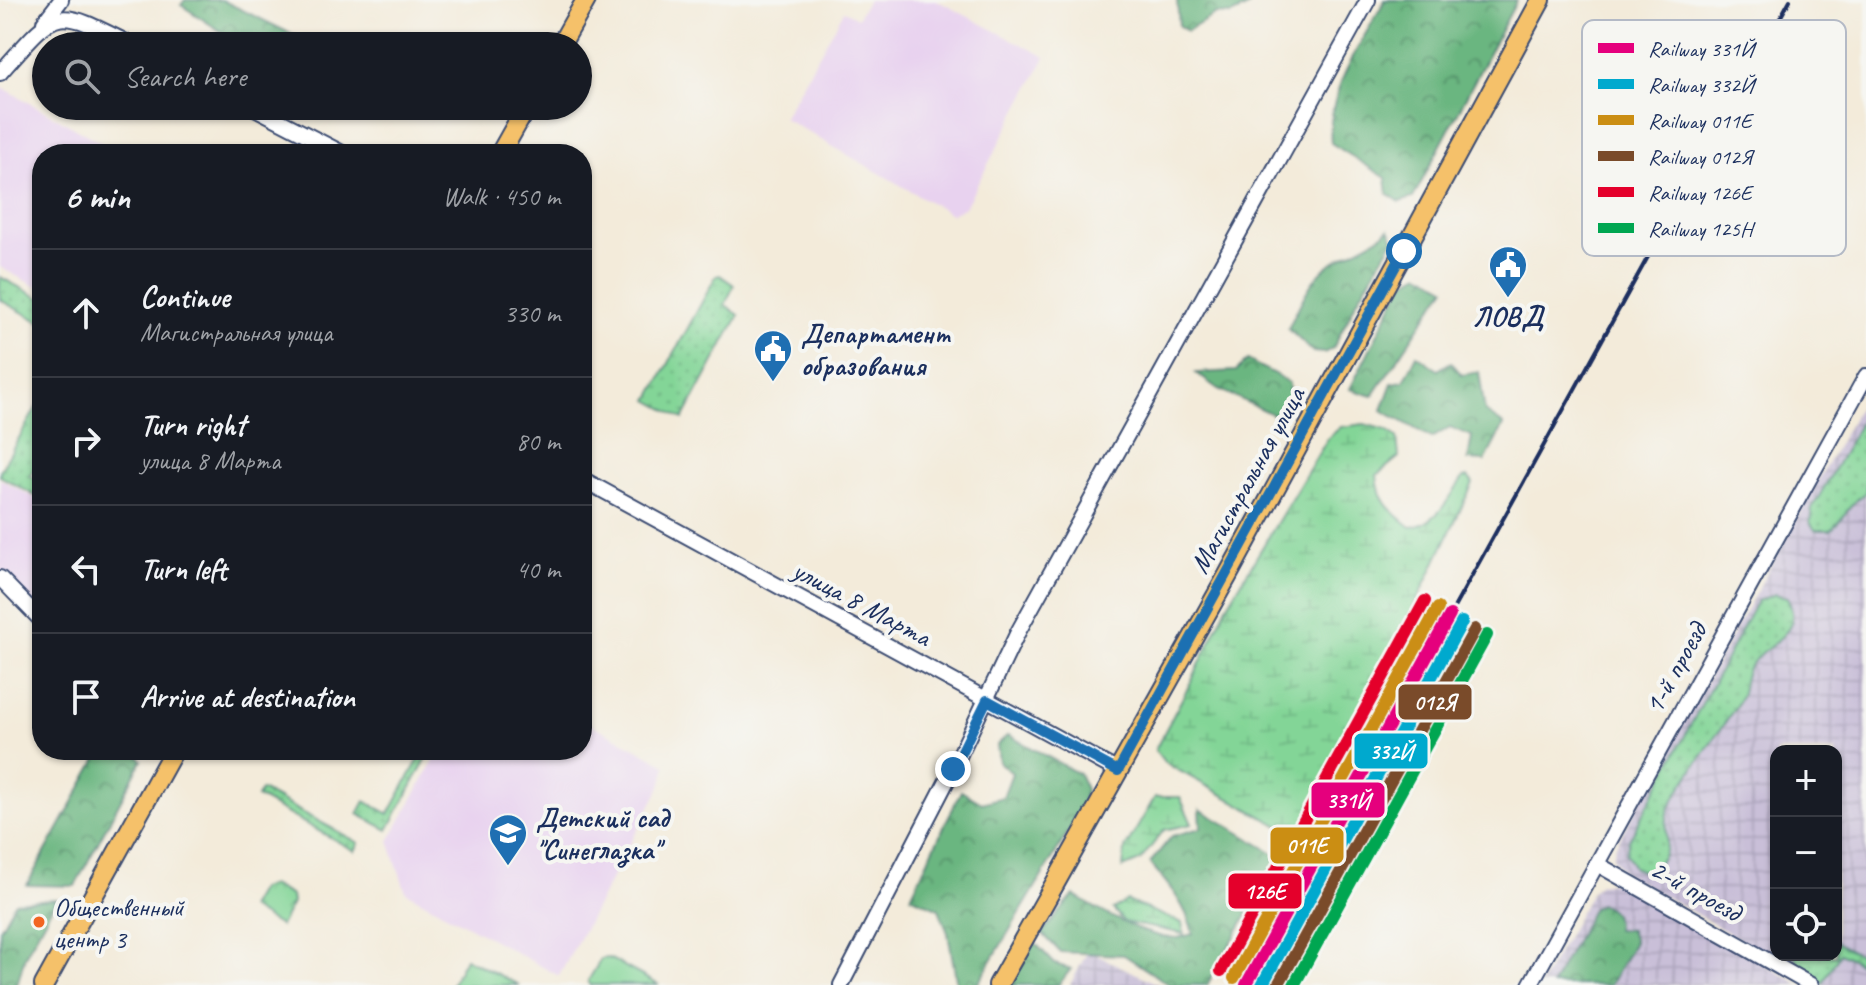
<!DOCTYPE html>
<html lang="en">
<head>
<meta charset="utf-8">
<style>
  :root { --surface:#171b24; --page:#20242c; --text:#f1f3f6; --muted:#9ea1a6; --line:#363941 }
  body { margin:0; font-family:Caveat,sans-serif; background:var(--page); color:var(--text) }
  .controls { position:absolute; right:24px; bottom:24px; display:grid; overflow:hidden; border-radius:16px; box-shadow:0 2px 6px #0004 }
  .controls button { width:72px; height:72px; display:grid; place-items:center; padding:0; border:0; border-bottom:2px solid var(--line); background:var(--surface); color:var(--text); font:40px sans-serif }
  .stop { position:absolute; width:24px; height:24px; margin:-18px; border:6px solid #1f6fb2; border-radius:50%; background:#fff }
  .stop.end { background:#1f6fb2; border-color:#fff; box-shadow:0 2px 8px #0008 }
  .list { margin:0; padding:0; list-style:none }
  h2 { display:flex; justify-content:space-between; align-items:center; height:104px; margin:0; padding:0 32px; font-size:34px }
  h2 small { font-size:26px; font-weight:400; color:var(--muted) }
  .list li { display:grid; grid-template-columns:52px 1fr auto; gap:24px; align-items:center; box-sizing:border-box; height:128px; padding:0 32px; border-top:2px solid var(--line) }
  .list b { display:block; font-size:30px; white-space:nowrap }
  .list p { margin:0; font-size:26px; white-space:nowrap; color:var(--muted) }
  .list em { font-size:26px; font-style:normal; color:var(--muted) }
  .icon { flex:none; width:44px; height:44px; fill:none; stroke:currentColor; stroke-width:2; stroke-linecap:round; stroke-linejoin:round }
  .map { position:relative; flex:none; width:1866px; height:985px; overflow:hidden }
  .search { position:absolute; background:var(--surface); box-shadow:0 2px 6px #0004; left:32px; top:32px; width:560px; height:88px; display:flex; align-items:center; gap:20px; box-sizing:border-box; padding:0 28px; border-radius:44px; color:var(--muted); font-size:30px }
  .panel { position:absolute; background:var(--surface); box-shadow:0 2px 6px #0004; left:32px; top:144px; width:560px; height:616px; border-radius:32px }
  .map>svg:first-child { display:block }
  .built { fill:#e8d2ef }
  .industrial { fill:url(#industrial-grid); fill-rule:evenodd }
  .grass { fill:url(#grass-dots); stroke:#4f827a; stroke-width:2 }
  .forest { fill:url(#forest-crowns); stroke:#42726f; stroke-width:2 }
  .wetland { fill:url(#wetland-marsh); stroke:#4f827a; stroke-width:2 }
  .park { fill:url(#park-crowns); stroke:#4f827a; stroke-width:2 }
  .pitch { fill:#83d597; stroke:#4f827a; stroke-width:2 }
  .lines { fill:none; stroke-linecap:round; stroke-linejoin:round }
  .minor-casing { stroke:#3b4b71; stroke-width:18 }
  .major-casing { stroke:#3b4b71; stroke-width:22 }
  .minor { stroke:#fff; stroke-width:14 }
  .major { stroke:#f5c16b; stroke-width:18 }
  .rail { stroke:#1b2f5e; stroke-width:4 }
  .rail-1-casing { stroke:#f6f6f2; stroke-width:18 }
  .rail-2-casing { stroke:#f6f6f2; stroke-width:18 }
  .rail-3-casing { stroke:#f6f6f2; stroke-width:18 }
  .rail-4-casing { stroke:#f6f6f2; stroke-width:18 }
  .rail-5-casing { stroke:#f6f6f2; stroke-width:18 }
  .rail-6-casing { stroke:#f6f6f2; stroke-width:18 }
  .rail-1 { stroke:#e5007d; stroke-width:12 }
  .rail-2 { stroke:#00a9ce; stroke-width:12 }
  .rail-3 { stroke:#cb8e13; stroke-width:12 }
  .rail-4 { stroke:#7a4b2a; stroke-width:12 }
  .rail-5 { stroke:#e4002b; stroke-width:12 }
  .rail-6 { stroke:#00a651; stroke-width:12 }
  .route { stroke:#1f6fb2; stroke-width:10 }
  .bus-dot { fill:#f26522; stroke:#f6f6f2; stroke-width:3 }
  .labels { text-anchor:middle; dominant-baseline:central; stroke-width:8; stroke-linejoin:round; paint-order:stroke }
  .bus-label { font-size:26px; fill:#1b2f5e; stroke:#f6f6f2; text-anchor:start }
  .poi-label { font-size:28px; font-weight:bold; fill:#1b2f5e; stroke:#f6f6f2; text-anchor:start }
  .street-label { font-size:28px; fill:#1b2f5e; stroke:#f6f6f2 }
  .key { fill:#f6f6f2; stroke:#b4bac6; stroke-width:2 }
  .key-label { font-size:22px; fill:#1b2f5e }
  .line-badge { stroke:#f6f6f2; stroke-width:3 }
  .badge-label { font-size:22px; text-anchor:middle; font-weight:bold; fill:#fff }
</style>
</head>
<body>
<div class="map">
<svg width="1866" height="985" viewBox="0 0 1866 985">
  <defs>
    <pattern id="industrial-grid" width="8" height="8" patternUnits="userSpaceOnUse" patternTransform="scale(2)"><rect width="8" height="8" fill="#c9bfd8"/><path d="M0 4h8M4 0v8" fill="none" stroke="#aca4bc"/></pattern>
    <pattern id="grass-dots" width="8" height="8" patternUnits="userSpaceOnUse" patternTransform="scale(2)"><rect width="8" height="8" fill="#83d597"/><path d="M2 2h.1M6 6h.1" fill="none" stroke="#71b785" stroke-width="1.8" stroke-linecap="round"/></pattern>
    <pattern id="forest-crowns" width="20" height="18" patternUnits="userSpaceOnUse" patternTransform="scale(2)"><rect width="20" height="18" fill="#6ab680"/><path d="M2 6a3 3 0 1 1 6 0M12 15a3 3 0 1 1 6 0" fill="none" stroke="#56946c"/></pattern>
    <pattern id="wetland-marsh" width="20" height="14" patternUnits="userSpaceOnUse" patternTransform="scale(2)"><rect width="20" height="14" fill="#83d597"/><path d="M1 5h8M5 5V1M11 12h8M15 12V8" fill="none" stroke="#71b785"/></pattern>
    <pattern id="park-crowns" width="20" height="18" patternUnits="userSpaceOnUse" patternTransform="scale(2)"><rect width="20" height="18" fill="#83d597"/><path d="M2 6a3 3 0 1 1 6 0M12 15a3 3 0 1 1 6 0" fill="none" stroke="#71b785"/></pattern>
  </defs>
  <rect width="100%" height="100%" fill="#f6f6f2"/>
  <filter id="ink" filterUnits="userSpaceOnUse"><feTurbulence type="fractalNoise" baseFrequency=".0125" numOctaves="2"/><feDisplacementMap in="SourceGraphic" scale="16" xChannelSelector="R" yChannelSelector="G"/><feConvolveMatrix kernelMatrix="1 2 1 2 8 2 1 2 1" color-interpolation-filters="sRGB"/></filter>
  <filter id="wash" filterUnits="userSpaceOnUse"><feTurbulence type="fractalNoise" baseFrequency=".006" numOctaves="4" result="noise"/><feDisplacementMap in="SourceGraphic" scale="32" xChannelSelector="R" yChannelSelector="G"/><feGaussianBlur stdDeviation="1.8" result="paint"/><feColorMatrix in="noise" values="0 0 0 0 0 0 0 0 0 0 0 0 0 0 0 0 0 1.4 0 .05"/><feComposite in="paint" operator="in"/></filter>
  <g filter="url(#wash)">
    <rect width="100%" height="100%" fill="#f3ebda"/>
    <!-- built -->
    <path class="built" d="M868,0H936L1046,57L965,207L951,214L783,118L844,11L857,18Z
      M0,86L121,154H42V290L0,267Z
      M0,479L42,502V613L0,570Z
      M582,719L666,765L661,786L559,976L406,892L389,841L440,750H582Z"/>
    <!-- industrial -->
    <path class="industrial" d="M1866,394V985H1820L1623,872L1613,857L1615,847ZM1776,751H1836V955H1776Z
      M1610,882L1617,883L1801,985H1540L1592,891L1600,884Z
      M1088,951L1160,985H1070Z"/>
    <!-- grass -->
    <path class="grass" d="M720,275L734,285L725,305L739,315L683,419L649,400L716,276Z
      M0,277L42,299V323L0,300Z
      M42,398V454L30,476L42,483L41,499L0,476V471Z
      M1866,412V493C1848,504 1846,516 1831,530H1815L1810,522L1812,509Z
      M1775,594L1787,597C1807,637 1764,641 1748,669C1743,678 1744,690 1740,699C1735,709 1726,720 1720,730C1705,752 1681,784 1670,807C1659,832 1679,854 1646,872L1634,868L1626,853L1629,840L1757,601Z
      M424,750H431L388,830L358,814L365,801L389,814Z
      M261,790L359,843L355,851L257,797Z
      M1836,942L1866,959V967L1840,953L1823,983L1800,969L1794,955H1836Z"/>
    <!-- forest -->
    <path class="forest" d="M185,0H222L316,46H243L181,5Z
      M1177,0H1253L1248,7L1231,15L1216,14L1187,31L1179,26Z
      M1385,0H1517L1413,198L1400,202L1388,194L1386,178L1331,143C1326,90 1361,44 1385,0Z
      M1389,229L1394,239L1359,297L1333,348L1324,353L1313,352L1288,329C1297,310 1308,284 1324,269C1343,252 1370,247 1389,229Z
      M1421,273L1446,287L1373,396L1350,389L1403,283Z
      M1417,355L1438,370L1451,362L1462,375L1479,372L1485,412L1504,425L1485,461L1468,460L1472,436L1450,427L1432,438L1382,410L1392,383L1404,381Z
      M1248,360C1262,369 1276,373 1289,383V395L1276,416L1218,389L1196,373L1236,371Z
      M1008,735L1079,774L1086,789L1080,812L977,985H957L948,933L939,909L911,896L961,791L982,803L1003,797L1012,773L999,762L997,745Z
      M102,750H134L142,760L75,886L27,885Z
      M1200,809L1280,857L1207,985H1170L1124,955L1060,952L1042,933L1074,895C1097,910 1148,938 1174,938C1180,938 1188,935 1193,934C1187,906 1168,884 1150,863L1172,836L1201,828Z
      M56,899L25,956L17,985H0V929L15,902Z
      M1600,904C1614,908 1616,916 1616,929L1630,930L1634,942L1610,985H1552L1593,908Z
      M1034,942L1055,964L1071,969L1058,985H1010Z"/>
    <!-- wetland -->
    <path class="wetland" d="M1364,424L1386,430L1397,437L1399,457L1377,475C1379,503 1390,510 1411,527C1437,524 1449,498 1463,478L1468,477L1473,483L1393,652L1368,716L1336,784L1316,821L1304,831L1292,833L1165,763L1155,750L1193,678L1227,606L1328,438L1341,427Z
      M1155,797H1180L1192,824L1164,830L1140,861L1123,868L1125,849Z
      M1127,901L1182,923L1184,934L1124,922L1113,909Z"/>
    <!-- park -->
    <path class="park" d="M271,885L291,896L292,903L280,926L249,908L260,889Z"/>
    <!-- pitch -->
    <path class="pitch" d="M465,958L519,985H451Z
      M609,958L659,985H590L588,981L601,959Z"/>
  </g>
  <g filter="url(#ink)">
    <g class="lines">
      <defs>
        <path id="minor" d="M44,22L61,0
          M0,73C59,6 53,5 134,46
          M251,106L344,154
          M582,479L1118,771
          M0,578L42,621
          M1597,864L1811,985
          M841,985L953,769L1018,632L1368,0
          M1530,985L1866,376"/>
        <path id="major" d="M560,46L586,0
          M500,154L527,106
          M44,985L174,750
          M998,985L1228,575L1541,0"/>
      </defs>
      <!-- minor casing -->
      <use href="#minor" class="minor-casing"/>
      <!-- major casing -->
      <use href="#major" class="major-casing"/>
      <!-- minor -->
      <use href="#minor" class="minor"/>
      <!-- major -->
      <use href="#major" class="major"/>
      <!-- rail -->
      <path class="rail" d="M1450,615L1790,0"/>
      <defs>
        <path id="rail-1" d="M1246,985L1450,615"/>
        <path id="rail-2" d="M1262,985L1462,622"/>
        <path id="rail-3" d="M1234,978L1438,608"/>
        <path id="rail-4" d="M1278,985L1475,629"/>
        <path id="rail-5" d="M1221,971L1425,601"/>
        <path id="rail-6" d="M1294,985L1487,635"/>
      </defs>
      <!-- rail-1 casing -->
      <use href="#rail-1" class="rail-1-casing"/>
      <!-- rail-2 casing -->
      <use href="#rail-2" class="rail-2-casing"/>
      <!-- rail-3 casing -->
      <use href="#rail-3" class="rail-3-casing"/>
      <!-- rail-4 casing -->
      <use href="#rail-4" class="rail-4-casing"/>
      <!-- rail-5 casing -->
      <use href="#rail-5" class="rail-5-casing"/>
      <!-- rail-6 casing -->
      <use href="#rail-6" class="rail-6-casing"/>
      <!-- rail-1 -->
      <use href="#rail-1" class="rail-1"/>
      <!-- rail-2 -->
      <use href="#rail-2" class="rail-2"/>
      <!-- rail-3 -->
      <use href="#rail-3" class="rail-3"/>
      <!-- rail-4 -->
      <use href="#rail-4" class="rail-4"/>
      <!-- rail-5 -->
      <use href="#rail-5" class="rail-5"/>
      <!-- rail-6 -->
      <use href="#rail-6" class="rail-6"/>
    </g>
  </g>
  <g class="lines" filter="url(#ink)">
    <!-- route -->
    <path class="route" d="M953,769L987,700L1118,771L1404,251"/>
  </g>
  <!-- icons -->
  <defs>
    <symbol id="civic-pin" viewBox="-11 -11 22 30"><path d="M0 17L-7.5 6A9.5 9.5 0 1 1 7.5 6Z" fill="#1f6fb2" stroke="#f6f6f2"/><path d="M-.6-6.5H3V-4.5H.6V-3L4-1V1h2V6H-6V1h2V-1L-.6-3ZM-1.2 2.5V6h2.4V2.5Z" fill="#fff"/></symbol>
    <symbol id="school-pin" viewBox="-11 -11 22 30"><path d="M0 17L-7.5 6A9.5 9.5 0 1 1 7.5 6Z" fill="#1f6fb2" stroke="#f6f6f2"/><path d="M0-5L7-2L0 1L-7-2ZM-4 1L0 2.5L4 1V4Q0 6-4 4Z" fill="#fff"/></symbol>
  </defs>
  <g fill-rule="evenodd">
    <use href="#civic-pin" x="1486" y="243" width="44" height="60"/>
    <use href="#civic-pin" x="751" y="327" width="44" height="60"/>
    <use href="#school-pin" x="486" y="811" width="44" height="60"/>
  </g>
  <!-- markers -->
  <circle class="bus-dot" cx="39" cy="922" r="7"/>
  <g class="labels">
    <!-- bus labels -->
    <g class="bus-label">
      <text x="54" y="907">Общественный<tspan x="54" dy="32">центр 3</tspan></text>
    </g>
    <!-- poi labels -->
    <g class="poi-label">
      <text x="1508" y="316" text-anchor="middle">ЛОВД</text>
      <text x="801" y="333">Департамент<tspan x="801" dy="32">образования</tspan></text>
      <text x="536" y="817">Детский сад<tspan x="536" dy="32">"Синеглазка"</tspan></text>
    </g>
    <!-- street labels -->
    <g class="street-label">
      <text transform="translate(1247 480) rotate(-61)">Магистральная улица</text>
      <text transform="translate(862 603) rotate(28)">улица 8 Марта</text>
      <text transform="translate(1675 668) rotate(-61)">1-й проезд</text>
      <text transform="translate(1696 890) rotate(29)">2-й проезд</text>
    </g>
  </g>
  <!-- legend -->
  <rect x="1582" y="20" width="264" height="236" rx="12" class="key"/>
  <rect x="1598" y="43" width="36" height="10" fill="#e5007d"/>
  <rect x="1598" y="79" width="36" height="10" fill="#00a9ce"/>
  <rect x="1598" y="115" width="36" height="10" fill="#cb8e13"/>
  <rect x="1598" y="151" width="36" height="10" fill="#7a4b2a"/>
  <rect x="1598" y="187" width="36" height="10" fill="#e4002b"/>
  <rect x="1598" y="223" width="36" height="10" fill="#00a651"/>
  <g class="key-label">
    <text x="1648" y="56">Railway 331Й</text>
    <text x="1648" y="92">Railway 332Й</text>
    <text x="1648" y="128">Railway 011Е</text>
    <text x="1648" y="164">Railway 012Я</text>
    <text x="1648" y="200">Railway 126Е</text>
    <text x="1648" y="236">Railway 125Н</text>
  </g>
  <g class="line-badge">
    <rect x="1397" y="683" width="76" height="38" rx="8" fill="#7a4b2a"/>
    <rect x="1353" y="732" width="76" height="38" rx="8" fill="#00a9ce"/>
    <rect x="1310" y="781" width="76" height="38" rx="8" fill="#e5007d"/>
    <rect x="1269" y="826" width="76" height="39" rx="8" fill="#cb8e13"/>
    <rect x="1227" y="872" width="76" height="38" rx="8" fill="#e4002b"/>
  </g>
  <g class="badge-label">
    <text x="1435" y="710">012Я</text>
    <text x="1391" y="759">332Й</text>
    <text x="1348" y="808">331Й</text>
    <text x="1307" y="853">011Е</text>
    <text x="1265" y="899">126Е</text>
  </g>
</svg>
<div class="controls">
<button>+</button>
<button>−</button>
<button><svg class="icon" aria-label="locate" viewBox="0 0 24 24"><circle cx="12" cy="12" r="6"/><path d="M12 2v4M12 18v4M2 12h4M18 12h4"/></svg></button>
</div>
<div class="stop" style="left:1404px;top:251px"></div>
<div class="stop end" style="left:953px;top:769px"></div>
<div class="search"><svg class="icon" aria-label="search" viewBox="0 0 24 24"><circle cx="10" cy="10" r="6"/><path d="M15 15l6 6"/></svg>Search here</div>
<section class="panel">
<h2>6 min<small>Walk · 450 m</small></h2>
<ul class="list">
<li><svg class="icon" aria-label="ahead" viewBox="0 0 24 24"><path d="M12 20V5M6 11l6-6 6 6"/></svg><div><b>Continue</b><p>Магистральная улица</p></div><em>330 m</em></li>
<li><svg class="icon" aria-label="right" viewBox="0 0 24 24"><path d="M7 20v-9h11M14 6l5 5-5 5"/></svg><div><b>Turn right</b><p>улица 8 Марта</p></div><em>80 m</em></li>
<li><svg class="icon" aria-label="left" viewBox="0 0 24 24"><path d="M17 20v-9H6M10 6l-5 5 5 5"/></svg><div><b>Turn left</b></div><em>40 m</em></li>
<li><svg class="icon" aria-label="arrive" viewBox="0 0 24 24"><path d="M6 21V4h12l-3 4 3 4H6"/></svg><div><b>Arrive at destination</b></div></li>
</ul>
</section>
</div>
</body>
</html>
